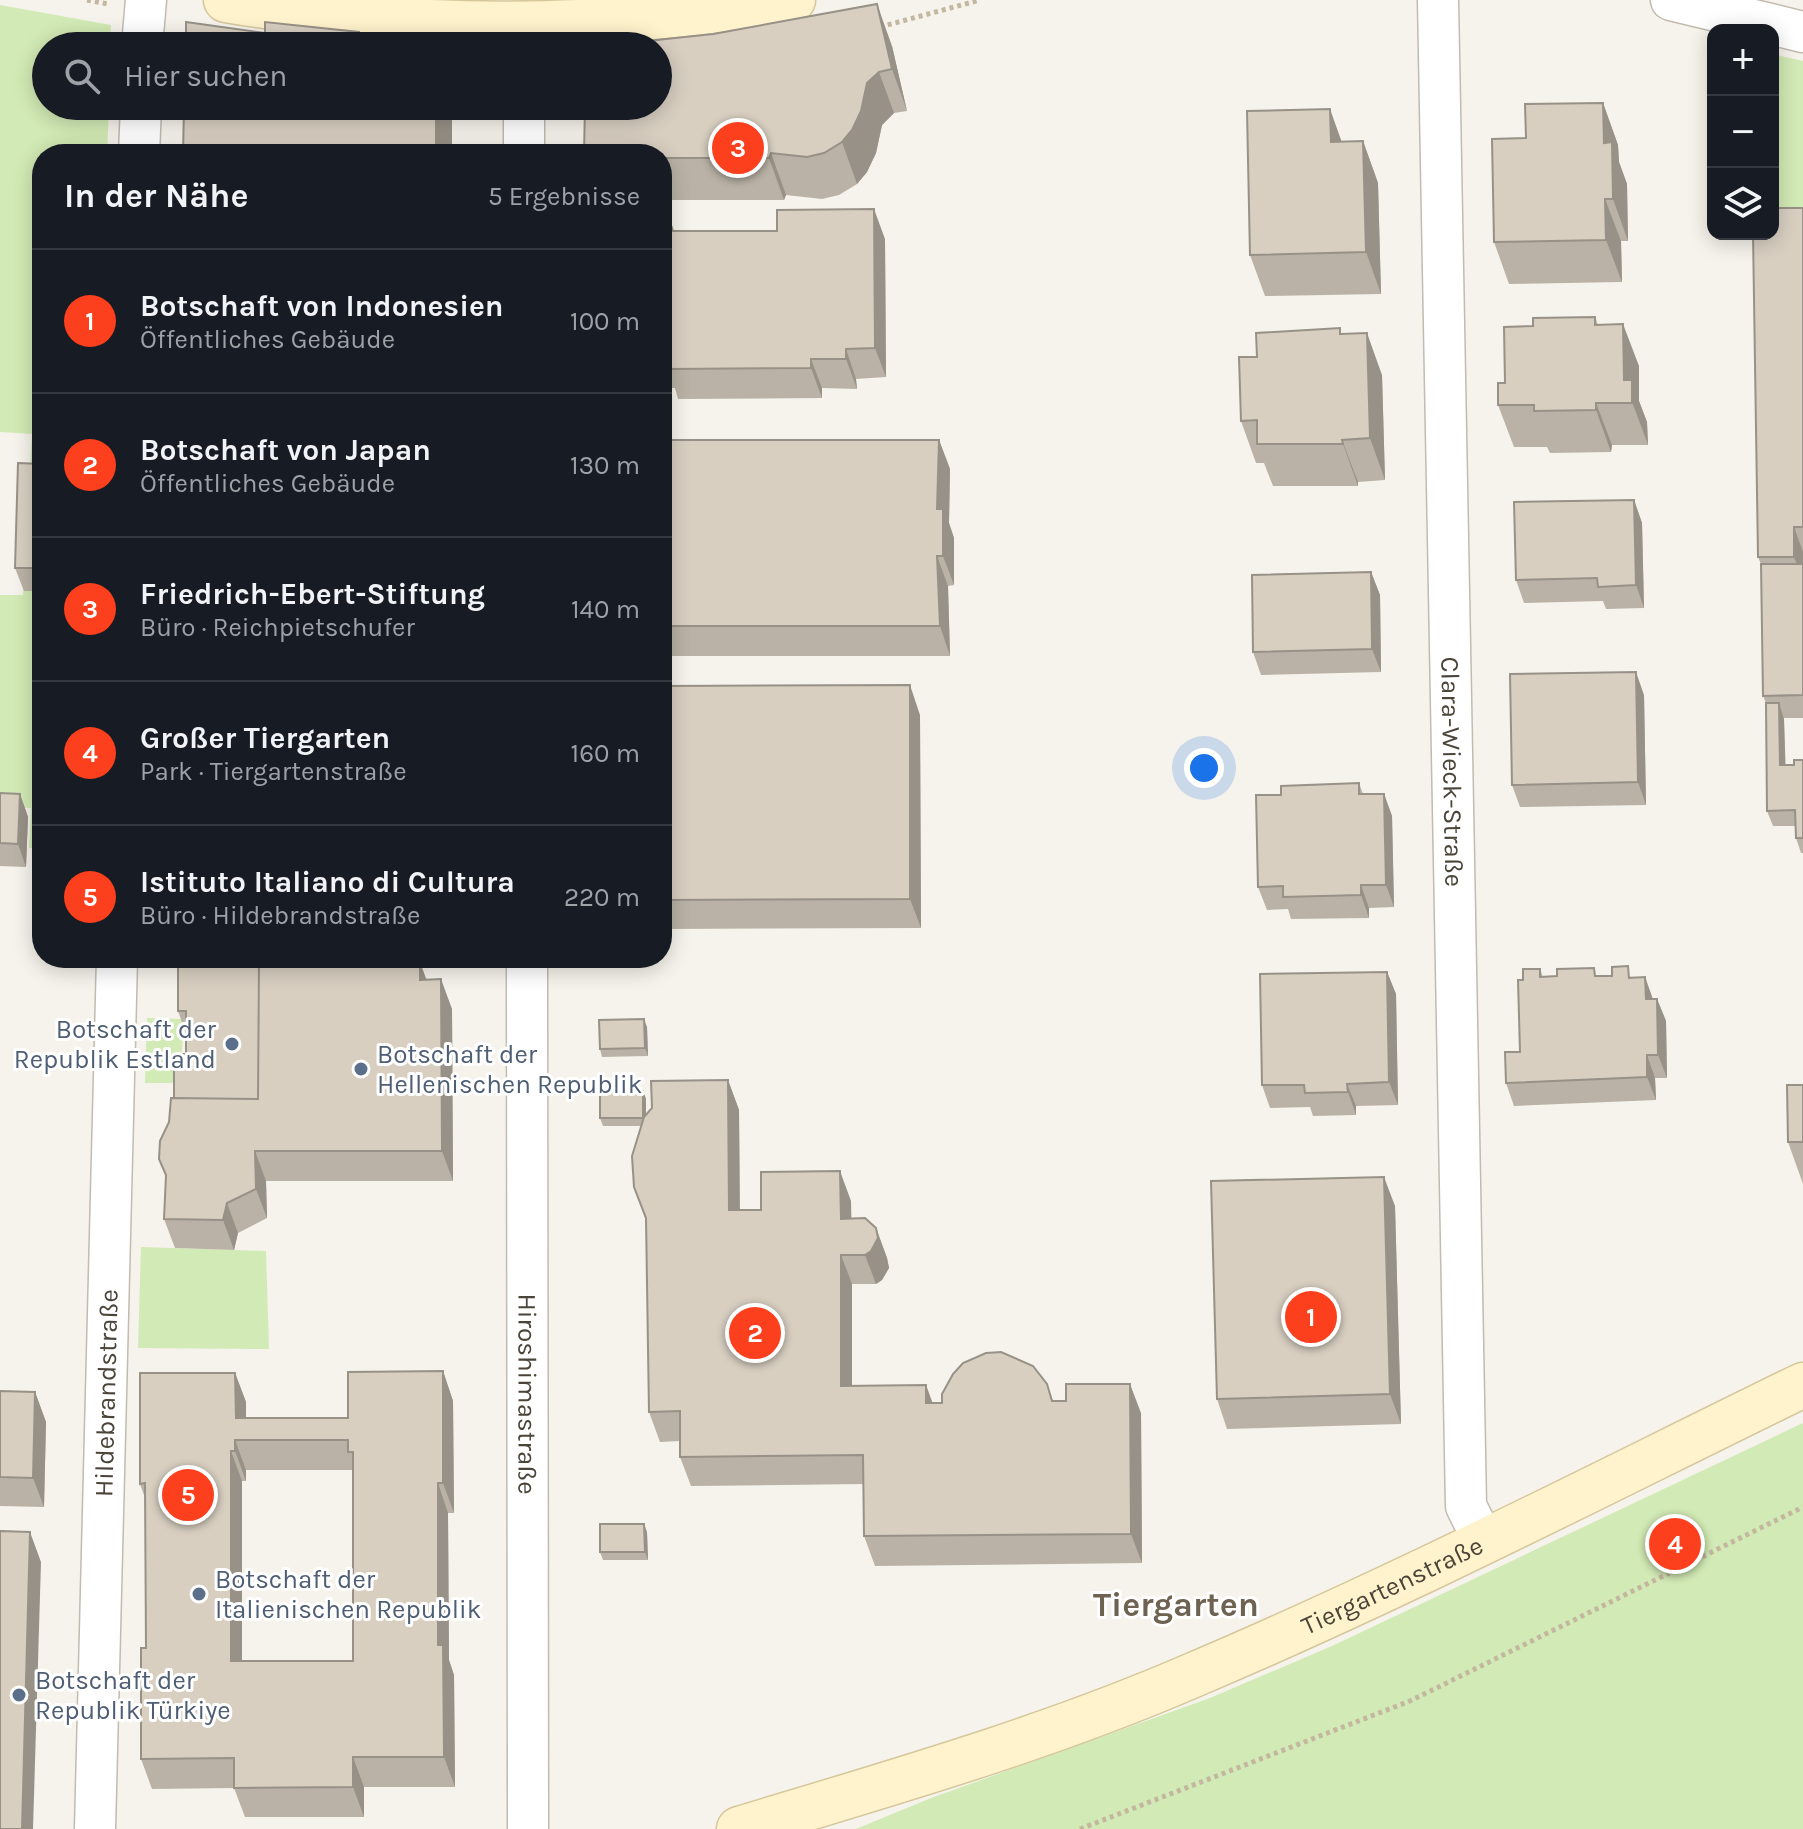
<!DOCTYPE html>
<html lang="de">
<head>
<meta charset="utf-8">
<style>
  :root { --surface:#171b24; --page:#242831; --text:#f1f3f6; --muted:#9ea1a6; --line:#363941; --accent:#fc3f1d }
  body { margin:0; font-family:Karla,sans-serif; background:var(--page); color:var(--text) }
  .controls { position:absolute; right:24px; top:24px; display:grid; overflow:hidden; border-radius:16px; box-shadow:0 4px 20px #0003 }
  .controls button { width:72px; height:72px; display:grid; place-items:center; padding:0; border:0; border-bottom:2px solid var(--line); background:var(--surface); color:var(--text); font:40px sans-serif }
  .you { position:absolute; left:1204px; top:768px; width:28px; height:28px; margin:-20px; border:6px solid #fff; border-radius:50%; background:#1a73e8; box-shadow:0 0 0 12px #1a73e833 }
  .badge { display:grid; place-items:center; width:52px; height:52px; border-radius:50%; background:var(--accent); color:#fff; font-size:26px; font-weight:700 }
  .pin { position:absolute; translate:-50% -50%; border:4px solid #fff; box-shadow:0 2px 8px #0006 }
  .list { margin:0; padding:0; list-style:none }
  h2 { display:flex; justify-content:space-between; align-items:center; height:104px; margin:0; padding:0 32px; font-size:34px }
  h2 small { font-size:26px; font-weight:400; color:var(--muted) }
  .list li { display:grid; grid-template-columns:52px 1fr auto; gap:24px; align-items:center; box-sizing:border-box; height:144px; padding:0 32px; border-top:2px solid var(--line) }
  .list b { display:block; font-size:30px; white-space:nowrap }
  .list p { margin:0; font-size:26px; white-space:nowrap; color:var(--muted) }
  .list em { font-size:26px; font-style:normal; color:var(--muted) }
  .icon { flex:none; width:44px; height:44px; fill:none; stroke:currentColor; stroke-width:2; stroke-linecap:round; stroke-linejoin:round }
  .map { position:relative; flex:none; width:1803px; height:1829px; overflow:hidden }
  .search { position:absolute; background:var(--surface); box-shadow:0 4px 20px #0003; left:32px; top:32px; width:640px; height:88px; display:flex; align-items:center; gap:20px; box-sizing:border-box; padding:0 28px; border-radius:44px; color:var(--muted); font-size:30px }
  .panel { position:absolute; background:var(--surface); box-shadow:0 4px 20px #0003; left:32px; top:144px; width:640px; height:824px; border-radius:32px }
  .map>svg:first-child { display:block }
  .green { fill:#d2eab5 }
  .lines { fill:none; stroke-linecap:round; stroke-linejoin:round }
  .street-casing { stroke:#c2bbae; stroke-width:43 }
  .secondary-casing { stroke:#d6c79b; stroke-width:47 }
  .path { stroke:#c4b79f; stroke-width:5; stroke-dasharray:4 4; stroke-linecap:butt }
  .street { stroke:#fff; stroke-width:40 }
  .secondary { stroke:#fff3cd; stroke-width:44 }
  .wall { fill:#bab2a6; fill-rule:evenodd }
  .shaded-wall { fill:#979187 }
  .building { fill:#d8cfc1; stroke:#979187; stroke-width:2; fill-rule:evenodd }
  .service-dot { fill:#5c6f8a; stroke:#fff; stroke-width:3 }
  .labels { text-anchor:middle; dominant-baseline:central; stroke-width:6; stroke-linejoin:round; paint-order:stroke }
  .street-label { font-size:26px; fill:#4b4439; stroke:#fff }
  .service-label { font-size:26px; fill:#4e5e75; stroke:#fff; text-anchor:start }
  .district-label { font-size:34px; font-weight:bold; fill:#6e6250; stroke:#fff }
</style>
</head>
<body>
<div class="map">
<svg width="1803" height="1829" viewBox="0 0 1803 1829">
  <rect width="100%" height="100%" fill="#f6f3ec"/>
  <!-- green -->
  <path class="green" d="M0,5L111,25L110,46H46V106H109L107,154H42V849L29,848L31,808L0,807V595H23L32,434L0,432Z
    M1773,54L1803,61V238L1773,234Z
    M147,1018L184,1019L180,1083H145Z
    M141,1247L266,1251L269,1349L138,1348Z
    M1803,1423V1829H856L931,1798L1210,1698L1332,1646Z"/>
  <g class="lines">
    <defs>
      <g id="street">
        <path id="s1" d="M1438,0L1466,1506L1484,1542"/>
        <path d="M1671,0L1803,32"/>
        <path d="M142,46L146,0"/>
        <path d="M139,154L141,106"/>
        <path d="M524,154V106"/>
        <path id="s2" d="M527,958L528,1829"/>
        <path id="s3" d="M95,1829L117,958"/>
      </g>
      <g id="secondary">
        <path d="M226,0C419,33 600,30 793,0"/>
        <path id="s4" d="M739,1829C891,1783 1045,1739 1191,1676C1399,1588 1600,1484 1803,1385"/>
      </g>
    </defs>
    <!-- street casing -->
    <use href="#street" class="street-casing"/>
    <!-- secondary casing -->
    <use href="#secondary" class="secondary-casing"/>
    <!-- path -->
    <path class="path" d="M87,0L108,4
      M880,27L980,0
      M1080,1829L1410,1701L1803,1507"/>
    <!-- street -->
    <use href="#street" class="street"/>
    <!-- secondary -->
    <use href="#secondary" class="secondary"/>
  </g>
  <!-- wall -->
  <path class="wall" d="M892,46L907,111L894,113L882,125L876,153L867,172L857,184L839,195L822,199L786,195L784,200H665V206L674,231L885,239L886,377L856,379L857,389L822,388V398L678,399L675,388H662V154Z
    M1603,103L1618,145L1619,162L1627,184L1628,241H1621L1622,282L1509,284L1494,242L1526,138Z
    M1342,141H1363L1378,183L1381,294L1265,296L1250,255Z
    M1803,208V718H1784L1785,765H1794L1803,760V853H1801L1796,838L1795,826H1773L1767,811L1766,703L1763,696L1761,564L1758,557Z
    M1595,317L1598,325L1639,366V401L1647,422L1648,445H1612L1611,452L1550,453L1547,447H1514L1498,405L1505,383L1533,326Z
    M1342,334L1382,375L1385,480L1358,482V486H1273L1264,463H1256L1241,421L1257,357Z
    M662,440H939L950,469L949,523L954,538V585L948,586L950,656H662Z
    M42,464V591H24L15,568Z
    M1634,500L1642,523L1644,608L1606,609L1603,601L1524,603L1516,580Z
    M1371,572L1380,595L1381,672L1261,675L1253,652Z
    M662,686L920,715L921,928L662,929Z
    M1644,695L1646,805L1520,807L1512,785Z
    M1359,783L1363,794H1384L1392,816L1394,907L1369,908V918L1291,919L1288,909L1267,910L1258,887L1281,795Z
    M0,793L20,794L28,817L26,867L0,866Z
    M235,958H270V962L427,980L452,1009L453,1181H266L267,1218L238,1233L234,1250L175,1248L164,1219L169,1122L186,1054V1034L178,1011L235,960Z
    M1540,969L1543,977L1597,976L1645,977L1653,999H1657L1666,1021L1667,1078H1655L1656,1100L1514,1106L1506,1083L1520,1052L1523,980Z
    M1387,972L1396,994L1398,1105L1356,1106V1115L1313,1116L1310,1107L1270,1108L1262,1085Z
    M647,1027L648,1056L602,1057L600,1049Z
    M728,1080L739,1110L740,1210H761L851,1201V1219L876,1228L887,1258L889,1268L882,1280L876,1284H852V1386L926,1385L932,1403H942L1047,1384L1053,1401L1141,1413L1142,1563L875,1566L864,1536V1484L691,1486L680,1457V1441L660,1442L649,1412L646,1221L634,1187L641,1126H603L600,1118L643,1091L646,1099V1115Z
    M1803,1085V1184L1788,1142Z
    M1395,1206L1401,1424L1227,1429L1217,1399Z
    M443,1371L453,1401L454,1513H448L449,1660L454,1675L455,1787H364V1817H245L234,1788L152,1789L141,1759L146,1648L145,1498L140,1484L235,1373L246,1402V1418H348ZM246,1470H353V1661H242V1481H246Z
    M0,1391L35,1392L46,1422L44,1507L0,1506Z
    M647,1532L648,1560H603L600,1552Z"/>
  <!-- shaded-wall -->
  <path class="shaded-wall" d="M877,4L892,46L907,111L892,69Z
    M359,32L364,46L358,43Z
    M879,72L894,113L882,125L876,153L867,172L857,184L842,142L867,83Z
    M1603,103L1618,145L1619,162L1627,184L1628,241L1613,199L1604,143Z
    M436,106H452V154H436Z
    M1330,109L1345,151L1331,142Z
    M1363,141L1378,183L1381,294L1366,252Z
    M771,153L786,195L784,200L769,158Z
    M662,191L665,200V206L677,239V260L662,220Z
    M1605,199L1621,241L1622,282L1606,240Z
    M874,209L885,239L886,377L875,348Z
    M1623,324L1639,366V401L1647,422L1648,445L1624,380Z
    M1367,333L1382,375L1385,480L1370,438Z
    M846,349L856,379L857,389L846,359Z
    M811,359L822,388V398L811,368Z
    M1596,403L1612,445L1611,452L1596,410Z
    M939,440L950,469L949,523L954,538V585L943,556L937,509Z
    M1342,440L1358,482V486L1343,444Z
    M1634,500L1642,523L1644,608L1636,585Z
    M1794,527L1803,552V580L1794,557Z
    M937,556L948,586L950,656L940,626Z
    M1371,572L1380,595L1381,672L1372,649Z
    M1636,672L1644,695L1646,805L1638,782Z
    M910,685L920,715L921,928L910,899Z
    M1779,703L1784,719L1786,780L1780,765Z
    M20,794L28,817L26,867L18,844Z
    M1384,794L1392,816L1394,907L1386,885Z
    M1361,885L1369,908V918L1361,895Z
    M262,958H270L268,1129Z
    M420,962L431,992L420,980Z
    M1387,972L1396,994L1398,1105L1389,1082Z
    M1645,977L1653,1000L1646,999Z
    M441,979L452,1009L453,1181L442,1151Z
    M1657,999L1666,1021L1667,1078L1658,1055Z
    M644,1019L647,1027L648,1056L645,1048Z
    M1647,1055L1655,1078L1656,1100L1647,1077Z
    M728,1080L739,1110L740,1240L729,1210Z
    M1347,1084L1356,1106V1115L1348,1092Z
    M643,1091L646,1099V1126L643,1118Z
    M255,1151L266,1181L267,1218L256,1189Z
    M840,1171L851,1201L852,1249L841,1219Z
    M1384,1177L1395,1206L1401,1424L1390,1394Z
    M227,1203L238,1233L234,1250L223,1220Z
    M876,1228L887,1258L889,1268L882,1280L876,1284L865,1255Z
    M841,1255L852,1284V1415L841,1386Z
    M443,1371L453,1401L454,1513L443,1483Z
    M235,1373L246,1402V1440L236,1418Z
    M1130,1384L1141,1413L1142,1563L1131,1534Z
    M926,1385L937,1415L926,1403Z
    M35,1392L46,1422L44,1507L33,1478Z
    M235,1440L246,1470V1481L235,1451Z
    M231,1451L242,1481V1690L231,1661Z
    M438,1483L448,1513L449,1660L454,1675L455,1787L444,1757L438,1645Z
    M644,1524L647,1532L648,1560L645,1552Z
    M30,1532L41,1562L33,1829H22Z
    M353,1757L364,1787V1817L353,1787Z"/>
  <!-- building -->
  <path class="building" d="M877,4L892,69L879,72L867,83L861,111L852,130L842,142L824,153L807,157L771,153L769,158H662V154H584L585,106H658V46H600L713,34Z
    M186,22L265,33V22L359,32L358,43L408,46H186Z
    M1603,103L1604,143L1612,142L1613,199H1605L1606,240L1494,242L1492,139L1526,138L1525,104Z
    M184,106H436V154H183Z
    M1330,109L1331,142L1363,141L1366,252L1250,255L1247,111Z
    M1773,208H1803V527H1794V557H1758L1753,234H1773Z
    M874,209L875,348L846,349V359H811V368L668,369L667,359H662V231H777V210Z
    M1595,317V325L1623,324L1624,380H1632V403H1596V410L1534,411V405H1498V383H1505L1504,327L1533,326V318Z
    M1340,328V334L1367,333L1370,438L1342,440L1343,444H1257V420L1241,421L1239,357H1257L1256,333Z
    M662,440H939L937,509H943V556H937L940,626H662Z
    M18,463L42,464V568H15Z
    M1634,500L1636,585L1598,587L1597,578L1516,580L1514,502Z
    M1761,564H1803V695L1763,696Z
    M1371,572L1372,649L1253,652L1252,575Z
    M1636,672L1638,782L1512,785L1510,674Z
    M910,685V899L662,900V686Z
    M1766,703H1779L1780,765H1794V760H1803V838H1796L1795,810L1767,811Z
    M1359,783V794H1384L1386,885H1361V895L1283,897V886L1258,887L1256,795H1281V786Z
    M0,793L20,794L18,844L0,843Z
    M235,958H262V962H259L258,1099L174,1098V1054H186V1011H178V959L235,960Z
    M259,962H420V980L441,979L442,1151H255L256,1189L227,1203L223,1220L164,1219L166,1175L159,1159L160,1141L169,1122L171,1098L258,1099Z
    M1628,966L1629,978L1645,977L1646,999H1657L1658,1055H1647V1077L1506,1083L1505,1052H1520L1518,980H1523V969H1540V977L1557,976V969L1594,968L1595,976H1612V967Z
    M1387,972L1389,1082L1347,1084L1348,1092L1305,1093L1304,1085H1262L1260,974Z
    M644,1019L645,1048L600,1049L599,1020Z
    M728,1080L729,1210H761V1172L840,1171L841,1219L865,1218L876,1228L878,1238L871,1251L865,1255H841V1386L926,1385V1403H942V1394L953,1374L963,1363L986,1353L1001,1352L1033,1366L1047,1384L1052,1401H1066V1384H1130L1131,1534L864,1536L863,1455L680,1457V1411L649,1412L646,1218L634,1187L632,1156L644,1117L652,1108L651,1081Z
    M1787,1085H1803V1142H1788Z
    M600,1091H643V1118H600Z
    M1384,1177L1390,1394L1217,1399L1211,1181Z
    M443,1371V1483H438V1645H443L444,1757H353V1787L234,1788V1758L141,1759V1648H146L145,1483L140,1484V1373H235L236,1418H348V1372ZM235,1440H348V1452H353V1661H231V1451H235Z
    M0,1391L35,1392L33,1478L0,1477Z
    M600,1524H644L645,1552H600Z
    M0,1531L30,1532L22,1829H0Z"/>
  <!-- markers -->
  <g class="service-dot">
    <circle cx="232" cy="1044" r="8"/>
    <circle cx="361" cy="1069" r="8"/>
    <circle cx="199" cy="1594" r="8"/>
    <circle cx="19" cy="1695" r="8"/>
  </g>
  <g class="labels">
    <!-- street labels -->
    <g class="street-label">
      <text stroke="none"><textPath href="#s1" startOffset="772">Clara-Wieck-Straße</textPath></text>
      <text stroke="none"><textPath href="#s3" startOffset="436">Hildebrandstraße</textPath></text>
      <text stroke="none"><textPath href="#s2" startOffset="436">Hiroshimastraße</textPath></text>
      <text stroke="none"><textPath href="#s4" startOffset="698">Tiergartenstraße</textPath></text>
    </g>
    <!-- service labels -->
    <g class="service-label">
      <text x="216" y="1029" text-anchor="end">Botschaft der<tspan x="216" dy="30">Republik Estland</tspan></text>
      <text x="377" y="1054">Botschaft der<tspan x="377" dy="30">Hellenischen Republik</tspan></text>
      <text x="215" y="1579">Botschaft der<tspan x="215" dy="30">Italienischen Republik</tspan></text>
      <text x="35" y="1680">Botschaft der<tspan x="35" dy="30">Republik Türkiye</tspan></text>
    </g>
    <!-- district labels -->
    <g class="district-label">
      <text x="1176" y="1605">Tiergarten</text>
    </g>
  </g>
</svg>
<div class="controls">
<button>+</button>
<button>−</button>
<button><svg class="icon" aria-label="layers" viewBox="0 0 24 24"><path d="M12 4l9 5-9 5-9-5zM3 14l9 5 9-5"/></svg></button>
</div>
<div class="you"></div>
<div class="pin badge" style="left:1311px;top:1317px">1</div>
<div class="pin badge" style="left:755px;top:1333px">2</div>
<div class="pin badge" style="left:738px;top:148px">3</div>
<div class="pin badge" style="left:1675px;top:1544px">4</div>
<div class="pin badge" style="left:188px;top:1495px">5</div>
<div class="search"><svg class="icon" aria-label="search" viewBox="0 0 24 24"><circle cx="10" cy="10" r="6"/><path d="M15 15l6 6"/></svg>Hier suchen</div>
<section class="panel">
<h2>In der Nähe<small>5 Ergebnisse</small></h2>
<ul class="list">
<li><span class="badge">1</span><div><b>Botschaft von Indonesien</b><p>Öffentliches Gebäude</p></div><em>100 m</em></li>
<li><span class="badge">2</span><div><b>Botschaft von Japan</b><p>Öffentliches Gebäude</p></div><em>130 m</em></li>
<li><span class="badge">3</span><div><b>Friedrich-Ebert-Stiftung</b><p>Büro · Reichpietschufer</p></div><em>140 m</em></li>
<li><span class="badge">4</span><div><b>Großer Tiergarten</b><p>Park · Tiergartenstraße</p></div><em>160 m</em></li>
<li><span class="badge">5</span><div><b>Istituto Italiano di Cultura</b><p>Büro · Hildebrandstraße</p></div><em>220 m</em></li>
</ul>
</section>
</div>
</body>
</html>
